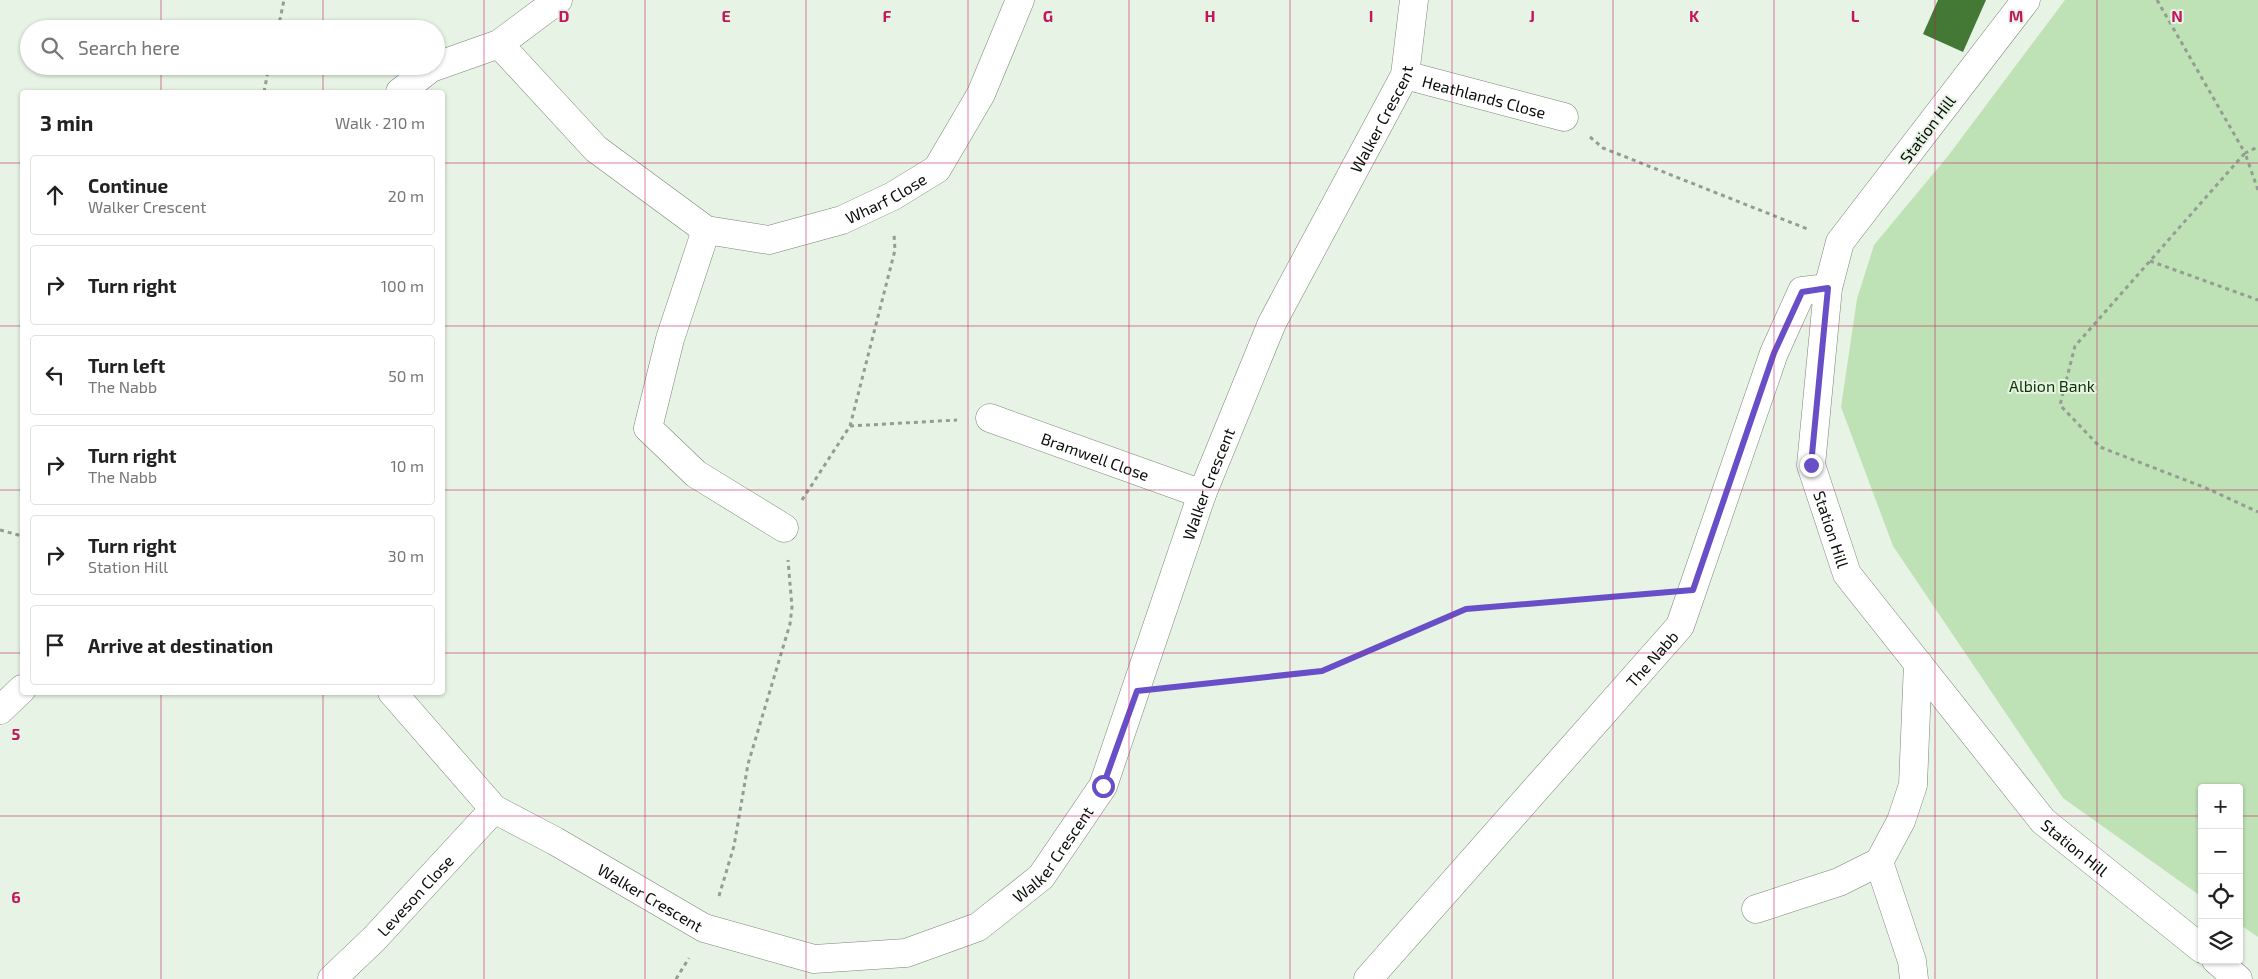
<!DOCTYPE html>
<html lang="en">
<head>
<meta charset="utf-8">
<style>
  :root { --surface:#fff; --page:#f6f6f6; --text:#222; --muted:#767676; --line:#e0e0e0 }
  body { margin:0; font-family:"Exo 2",sans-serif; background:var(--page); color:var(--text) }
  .controls { position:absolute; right:15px; bottom:15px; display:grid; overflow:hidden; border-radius:5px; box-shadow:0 1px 4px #0004 }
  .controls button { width:45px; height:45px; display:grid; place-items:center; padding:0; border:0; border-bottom:1px solid var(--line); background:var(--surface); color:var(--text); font:25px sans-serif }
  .stop { position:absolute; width:15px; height:15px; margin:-11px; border:4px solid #684fc8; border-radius:50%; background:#fff }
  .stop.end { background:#684fc8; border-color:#fff; box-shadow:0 1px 5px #0008 }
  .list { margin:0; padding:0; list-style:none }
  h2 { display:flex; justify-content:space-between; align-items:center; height:65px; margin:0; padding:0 20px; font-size:21px }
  h2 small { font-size:16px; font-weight:400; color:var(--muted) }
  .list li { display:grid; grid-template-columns:32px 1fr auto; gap:15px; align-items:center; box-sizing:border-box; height:80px; margin:0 10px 10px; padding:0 10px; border:1px solid var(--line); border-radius:5px }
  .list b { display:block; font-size:19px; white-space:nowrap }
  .list p { margin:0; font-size:16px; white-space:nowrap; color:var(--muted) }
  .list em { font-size:16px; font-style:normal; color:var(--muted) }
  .icon { flex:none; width:28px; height:28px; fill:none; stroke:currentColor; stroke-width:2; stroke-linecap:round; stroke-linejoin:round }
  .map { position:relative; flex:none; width:2258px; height:979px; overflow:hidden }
  .search { position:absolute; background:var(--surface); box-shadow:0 1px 4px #0004; left:20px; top:20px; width:425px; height:55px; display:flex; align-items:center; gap:12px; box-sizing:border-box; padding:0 18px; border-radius:28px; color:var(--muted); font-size:19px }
  .panel { position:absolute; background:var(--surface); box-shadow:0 1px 4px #0004; left:20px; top:90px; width:425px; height:605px; border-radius:5px }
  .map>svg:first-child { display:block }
  .green { fill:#bee1b5 }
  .building { fill:#447835 }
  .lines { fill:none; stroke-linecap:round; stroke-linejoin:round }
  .minor-casing { stroke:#7b8578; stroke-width:29 }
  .path { stroke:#949d92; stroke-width:3; stroke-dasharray:4 4; stroke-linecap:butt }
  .minor { stroke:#fff; stroke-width:28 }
  .route { stroke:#684fc8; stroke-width:6 }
  .grid { fill:none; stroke:#c2185b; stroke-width:1; stroke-opacity:0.55 }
  .labels { text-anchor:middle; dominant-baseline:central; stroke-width:4; stroke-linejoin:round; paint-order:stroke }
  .street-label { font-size:16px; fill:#090d08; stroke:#e7f3e4 }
  .park-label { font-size:16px; fill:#0f3303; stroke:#e7f3e4 }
  .grid-label { font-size:16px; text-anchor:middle; font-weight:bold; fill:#c2185b; stroke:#e7f3e4; stroke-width:4; stroke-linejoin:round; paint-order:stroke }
</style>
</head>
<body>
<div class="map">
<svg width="2258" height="979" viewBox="0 0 2258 979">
  <rect width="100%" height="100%" fill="#e7f3e4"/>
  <!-- green -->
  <path class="green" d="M2065,0H2258V937L2239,924V788H2202V897L2063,798L1893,546L1841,407L1857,299L1874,245L1948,156Z"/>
  <!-- building -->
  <path class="building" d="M1938,0H1986L1963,52L1923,34Z"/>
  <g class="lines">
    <defs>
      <g id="minor">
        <path id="s1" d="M2026,0L1840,242L1828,288L1811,465L1847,574L2043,821L2202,949"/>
        <path id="s2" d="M499,44L596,149L706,230L769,240L842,220L893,196L937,169L981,94L1020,0"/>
        <path id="s3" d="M1405,75L1564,117"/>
        <path d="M400,92L431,68L499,44L558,0"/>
        <path d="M706,230L670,339L648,428L696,474L784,528"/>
        <path id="s4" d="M990,418L1202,494"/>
        <path id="s5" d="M392,692L494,809L555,841L704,928L814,959L906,953L978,927L1041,877L1103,786L1202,494L1272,323L1405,75L1414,0"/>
        <path d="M0,710L22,689"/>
        <path d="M1879,862L1912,961L1914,979"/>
        <path d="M1756,909L1839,882L1879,862L1901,821L1913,785L1918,663"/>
        <path d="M2216,960L2238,979"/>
        <path id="s6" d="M332,979L374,939L494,809"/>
        <path id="s7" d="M1368,979L1680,626L1774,353L1802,291L1828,288"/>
      </g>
    </defs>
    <!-- minor casing -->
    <use href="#minor" class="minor-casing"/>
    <!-- path -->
    <path class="path" d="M2157,0L2245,153L2258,147
      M278,29L284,0
      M264,92L269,66
      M1590,137L1603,148L1810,230
      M2258,190L2245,153L2075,346L2060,405L2100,447L2206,488L2258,512
      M2150,261L2258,300
      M850,426L957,420
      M802,500L850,426L895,250L894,234
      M0,530L22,536
      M1173,687L1322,671L1466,609L1655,593
      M719,896L734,846L748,764L790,624L792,607L788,560
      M676,979L689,958"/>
    <!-- minor -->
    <use href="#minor" class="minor"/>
  </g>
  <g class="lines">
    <!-- route -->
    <path class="route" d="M1103,786L1137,691L1322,671L1466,609L1693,590L1774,353L1802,292L1828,288L1811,465"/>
  </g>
  <!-- grid -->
  <path class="grid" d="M161,0V29M323,0V29M484,0V979M645,0V979M806,0V979M968,0V979M1129,0V979M1290,0V979M1452,0V979M1613,0V979M1774,0V979M1935,0V979M2097,0V979M161,66V92M323,66V92M0,163H22M442,163H2258M0,326H22M442,326H2258M0,490H22M442,490H2258M0,653H22M442,653H2258M161,692V979M323,692V979M0,816H2202M2239,816H2258"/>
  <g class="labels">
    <!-- street labels -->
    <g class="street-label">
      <text stroke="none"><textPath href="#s3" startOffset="82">Heathlands Close</textPath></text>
      <text stroke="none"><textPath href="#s5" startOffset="1595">Walker Crescent</textPath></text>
      <text transform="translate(1927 129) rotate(-53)">Station Hill</text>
      <text stroke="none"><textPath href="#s2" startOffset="468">Wharf Close</textPath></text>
      <text stroke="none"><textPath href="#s4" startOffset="112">Bramwell Close</textPath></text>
      <text stroke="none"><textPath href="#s5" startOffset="1190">Walker Crescent</textPath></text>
      <text stroke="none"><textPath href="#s1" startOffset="598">Station Hill</textPath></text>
      <text stroke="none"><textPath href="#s7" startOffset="428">The Nabb</textPath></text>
      <text stroke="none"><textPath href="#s1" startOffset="1002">Station Hill</textPath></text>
      <text stroke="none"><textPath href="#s5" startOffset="785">Walker Crescent</textPath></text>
      <text stroke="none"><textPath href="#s6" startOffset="118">Leveson Close</textPath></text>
      <text stroke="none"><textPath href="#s5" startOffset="335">Walker Crescent</textPath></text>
    </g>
    <!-- park labels -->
    <g class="park-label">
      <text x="2052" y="385">Albion Bank</text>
    </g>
  </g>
  <g class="grid-label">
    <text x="564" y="22">D</text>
    <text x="726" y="22">E</text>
    <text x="887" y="22">F</text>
    <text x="1048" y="22">G</text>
    <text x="1210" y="22">H</text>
    <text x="1371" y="22">I</text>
    <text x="1532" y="22">J</text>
    <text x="1694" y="22">K</text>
    <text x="1855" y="22">L</text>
    <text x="2016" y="22">M</text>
    <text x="2177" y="22">N</text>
    <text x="16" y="740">5</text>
    <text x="16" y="903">6</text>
  </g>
</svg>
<div class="controls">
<button>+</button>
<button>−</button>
<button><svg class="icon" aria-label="locate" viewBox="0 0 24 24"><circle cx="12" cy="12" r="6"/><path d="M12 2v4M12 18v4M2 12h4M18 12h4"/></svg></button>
<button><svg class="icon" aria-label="layers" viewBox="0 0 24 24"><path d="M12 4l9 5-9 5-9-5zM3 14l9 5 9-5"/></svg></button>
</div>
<div class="stop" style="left:1103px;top:786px"></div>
<div class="stop end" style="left:1811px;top:465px"></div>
<div class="search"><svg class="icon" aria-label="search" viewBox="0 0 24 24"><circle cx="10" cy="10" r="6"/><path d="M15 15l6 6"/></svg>Search here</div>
<section class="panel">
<h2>3 min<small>Walk · 210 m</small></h2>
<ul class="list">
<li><svg class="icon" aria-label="ahead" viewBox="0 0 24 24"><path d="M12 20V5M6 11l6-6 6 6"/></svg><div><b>Continue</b><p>Walker Crescent</p></div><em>20 m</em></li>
<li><svg class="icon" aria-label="right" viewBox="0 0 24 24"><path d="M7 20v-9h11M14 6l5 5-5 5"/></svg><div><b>Turn right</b></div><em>100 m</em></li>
<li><svg class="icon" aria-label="left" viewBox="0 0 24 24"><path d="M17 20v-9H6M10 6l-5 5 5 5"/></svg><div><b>Turn left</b><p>The Nabb</p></div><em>50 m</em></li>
<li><svg class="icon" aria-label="right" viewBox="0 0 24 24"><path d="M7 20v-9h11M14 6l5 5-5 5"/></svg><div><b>Turn right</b><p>The Nabb</p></div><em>10 m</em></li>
<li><svg class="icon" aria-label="right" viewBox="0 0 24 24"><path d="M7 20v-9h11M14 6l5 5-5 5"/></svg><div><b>Turn right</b><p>Station Hill</p></div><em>30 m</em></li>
<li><svg class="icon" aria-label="arrive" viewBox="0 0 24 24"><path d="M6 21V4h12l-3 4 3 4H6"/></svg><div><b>Arrive at destination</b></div></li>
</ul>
</section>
</div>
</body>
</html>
